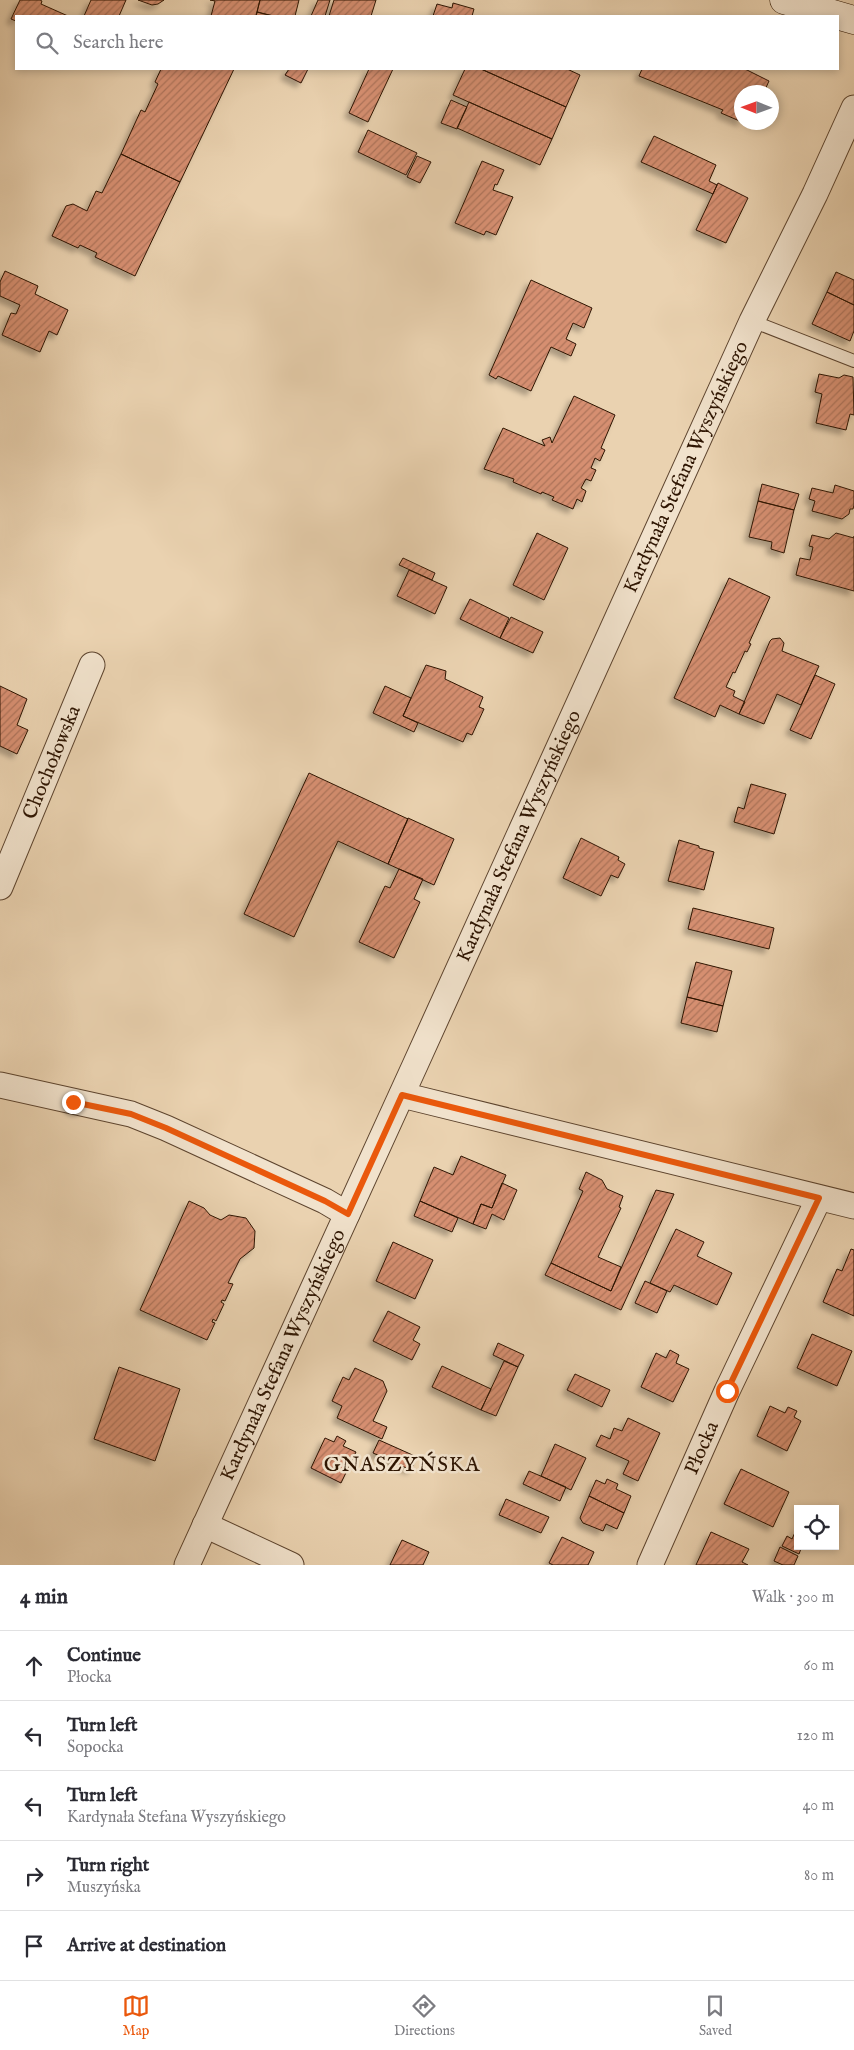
<!DOCTYPE html>
<html lang="en">
<head>
<meta charset="utf-8">
<style>
  :root { --surface:#fff; --page:#f2f2f3; --text:#2b2b33; --muted:#7c7c81; --line:#e1e1e2; --accent:#ea580c }
  body { margin:0; font-family:"IM FELL English",serif; background:var(--page); color:var(--text) }
  .controls { position:absolute; right:15px; bottom:15px; display:grid; overflow:hidden; border-radius:0px; box-shadow:0 2px 8px #0003 }
  .controls button { width:45px; height:45px; display:grid; place-items:center; padding:0; border:0; border-bottom:1px solid var(--line); background:var(--surface); color:var(--text); font:25px sans-serif }
  .compass { position:absolute; left:734px; top:85px; width:45px; height:45px; border-radius:50%; background:var(--surface); box-shadow:0 2px 8px #0003; rotate:271deg }
  .stop { position:absolute; width:15px; height:15px; margin:-11px; border:4px solid #ea580c; border-radius:50%; background:#fff }
  .stop.end { background:#ea580c; border-color:#fff; box-shadow:0 1px 5px #0008 }
  .list { margin:0; padding:0; list-style:none }
  h2 { display:flex; justify-content:space-between; align-items:center; height:65px; margin:0; padding:0 20px; font-size:21px }
  h2 small { font-size:16px; font-weight:400; color:var(--muted) }
  .list li { display:grid; grid-template-columns:32px 1fr auto; gap:15px; align-items:center; box-sizing:border-box; height:70px; padding:0 20px; border-top:1px solid var(--line) }
  .list b { display:block; font-size:19px; white-space:nowrap }
  .list p { margin:0; font-size:16px; white-space:nowrap; color:var(--muted) }
  .list em { font-size:16px; font-style:normal; color:var(--muted) }
  .icon { flex:none; width:28px; height:28px; fill:none; stroke:currentColor; stroke-width:2; stroke-linecap:round; stroke-linejoin:round }
  .map { position:relative; flex:none; width:854px; height:1565px; overflow:hidden }
  .search { position:absolute; background:var(--surface); box-shadow:0 2px 8px #0003; left:15px; right:15px; top:15px; height:55px; display:flex; align-items:center; gap:12px; box-sizing:border-box; padding:0 18px; border-radius:0px; color:var(--muted); font-size:19px }
  .sheet { height:415px; background:var(--surface) }
  nav { display:flex; justify-content:space-around; align-items:center; box-sizing:border-box; height:70px; border-top:1px solid var(--line); background:var(--surface); font-size:14px; color:var(--muted) }
  nav a { display:grid; justify-items:center; gap:2px }
  nav .on { color:var(--accent) }
  .map>svg:first-child { display:block }
  .building { fill:url(#building-hatch); stroke:#2e1502; filter:url(#shadow) }
  .lines { fill:none; stroke-linecap:round; stroke-linejoin:round }
  .lane-casing { stroke:#5d442e; stroke-width:14 }
  .street-casing { stroke:#5d442e; stroke-width:27 }
  .secondary-casing { stroke:#2e1502; stroke-width:29 }
  .lane { stroke:#f1e2cc; stroke-width:12 }
  .street { stroke:#f1e2cc; stroke-width:25 }
  .secondary { stroke:#f1e2cc; stroke-width:28 }
  .route { stroke:#ea580c; stroke-width:6 }
  .labels { text-anchor:middle; dominant-baseline:central; stroke-width:5; stroke-linejoin:round; paint-order:stroke }
  .street-label { font-size:20px; fill:#2e1502; stroke:#f1e2cc }
  .neighbourhood-label { font-size:21px; letter-spacing:1px; fill:#2e1502; stroke:#f1e2cc }
</style>
</head>
<body>
<div class="map">
<svg width="854" height="1565" viewBox="0 0 854 1565">
  <defs>
    <pattern id="building-hatch" width="6" height="6" patternUnits="userSpaceOnUse" patternTransform="scale(1.25)"><rect width="6" height="6" fill="#d68f71"/><path d="M-1 1l2-2M0 6l6-6M5 7l2-2" fill="none" stroke="#ae745b"/></pattern>
    <filter id="shadow"><feDropShadow dx="-4.5" dy="4.5" stdDeviation="2.5" flood-color="#0004"/></filter>
  </defs>
  <rect width="100%" height="100%" fill="#ead2b0"/>
  <filter id="stains"><feTurbulence type="fractalNoise" baseFrequency=".004" numOctaves="4"/><feColorMatrix values="0 0 0 0 .2 0 0 0 0 .09 0 0 0 0 .02 0 0 0 .5 -.17"/></filter>
  <radialGradient id="worn" r=".72"><stop offset=".6" stop-color="#630" stop-opacity="0"/><stop offset="1" stop-color="#630" stop-opacity=".3"/></radialGradient>
  <!-- building -->
  <path class="building" d="M20,0H40L42,1L41,4L68,16H16V21L11,19Z
    M91,0H126L119,16H84Z
    M138,0H164L158,4L152,5Z
    M210,0H260L256,16H211L215,1Z
    M260,0H299L295,16H273L257,12Z
    M318,0H330L325,16H311Z
    M334,0H376L371,16H329Z
    M453,3L474,9L472,16H433L437,4L452,8Z
    M257,12L273,16H256Z
    M161,69H234L180,182L121,154L141,110L145,112L158,84L155,82Z
    M289,69H308L301,83L285,75Z
    M369,69H393L368,122L349,113Z
    M465,69H481L566,107L552,139L453,95Z
    M481,69H567L580,75L566,107Z
    M642,69H745L769,81L764,92H742V122L721,113L723,110L639,76Z
    M451,100L467,107L457,129L441,123Z
    M469,102L552,139L540,165L457,128Z
    M368,130L417,153L406,175L358,152Z
    M654,136L716,165L709,181L717,185L713,194L641,162Z
    M121,154L180,182L135,276L95,257L97,253L80,245L78,248L52,236L66,206L73,204L87,211L96,191L102,193Z
    M417,156L431,162L420,183L407,177Z
    M482,161L504,170L497,185L495,184L493,190L513,197L496,235L486,231L484,235L455,223Z
    M718,183L748,198L726,243L696,230Z
    M5,271L38,286L35,294L68,310L57,335L49,331L40,352L2,335L11,313L16,314L20,305L0,296V282Z
    M836,272L854,280V305L827,292Z
    M531,280L592,308L584,328L573,323L566,339L576,344L571,356L551,347L531,391L498,376L496,379L489,375Z
    M827,292L854,305V331L850,341L812,324Z
    M819,374L839,378L844,375L853,377L854,415L850,414L846,430L816,423L822,394L815,392Z
    M574,396L615,415L601,448L605,450L600,461L595,458L591,468L596,470L591,481L586,479L581,488L586,491L582,502L577,499L573,509L552,500L554,497L542,492L541,494L513,482L514,479L484,469L503,428L545,446L542,440L550,437L552,443Z
    M762,484L799,494L794,510L758,501Z
    M835,485L854,491V505L853,509H850L849,514L842,519L812,511L815,501L809,499L812,488L833,493Z
    M758,501L794,510L784,553L771,549L772,542L749,537Z
    M537,533L568,548L544,600L513,585Z
    M836,533L854,538V536V591L796,575L800,558L810,560L813,547L809,546L812,535L829,539Z
    M403,558L435,573L432,580L399,565Z
    M409,570L447,587L435,614L397,596Z
    M729,578L770,597L749,643L751,644L747,652L745,651L735,673L733,672L726,687L735,691L733,696L745,702L739,714L720,705L715,717L674,698Z
    M470,599L509,618L500,638L460,619Z
    M511,617L543,632L533,653L500,638Z
    M780,638L784,643L782,651L819,666L801,705L777,694L764,724L739,714L770,641L772,639Z
    M426,665L446,671L445,679L483,697L479,707L484,709L472,735L467,733L463,742L403,716Z
    M815,675L835,684L811,739L790,730Z
    M0,686L27,699L17,725L28,730L17,754L0,746Z
    M385,686L411,698L403,716L418,723L414,732L373,713Z
    M309,773L408,819L388,864L338,841L294,937L244,914Z
    M751,784L786,794L774,834L734,822L738,807L744,809Z
    M408,818L454,839L434,885L388,864Z
    M581,838L619,857L618,860L625,864L618,878L611,875L601,896L563,878Z
    M679,840L699,846V848L714,852L704,890L668,881Z
    M399,869L423,879L414,899L420,902L394,958L359,942L385,886L390,888Z
    M693,908L774,928L769,949L688,929Z
    M696,962L732,971L723,1006L687,997Z
    M687,997L723,1006L717,1032L681,1023Z
    M461,1156L506,1175L492,1208L481,1204L473,1224L420,1201L434,1167L453,1175Z
    M586,1172L602,1180L607,1189L623,1196L619,1207L621,1208L598,1257L621,1267L611,1291L551,1263L583,1191L579,1189Z
    M502,1183L517,1190L504,1220L492,1214L486,1229L473,1224L481,1204L492,1208Z
    M656,1190L674,1194L621,1310L545,1275L551,1263L611,1291Z
    M189,1201L204,1208L210,1215L221,1220L229,1215L246,1218L255,1231L254,1248L240,1259L228,1283L233,1284L225,1301L222,1300L221,1302L224,1304L216,1321L213,1319L212,1322L215,1323L207,1340L140,1310Z
    M420,1201L458,1218L452,1232L414,1216Z
    M676,1229L704,1242L697,1256L732,1273L717,1305L674,1285L670,1292L650,1283Z
    M393,1242L433,1260L415,1299L376,1281Z
    M851,1249L854,1250V1316L823,1302L837,1269L842,1271Z
    M645,1281L667,1291L657,1313L635,1303Z
    M388,1311L420,1327L413,1340L420,1344L412,1360L373,1341Z
    M812,1334L852,1351L837,1386L797,1368Z
    M498,1343L524,1355L518,1367L493,1355Z
    M670,1350L679,1355L676,1363L689,1369L673,1402L641,1387L656,1353L666,1358Z
    M504,1361L518,1367L496,1416L481,1410Z
    M442,1366L491,1389L481,1410L432,1387Z
    M119,1367L180,1389L155,1461L94,1439Z
    M355,1368L383,1381L387,1391L373,1421L387,1427L382,1439L337,1418L342,1406L332,1401L343,1377L349,1380Z
    M575,1374L610,1390L602,1407L567,1390Z
    M770,1406L785,1413L788,1407L797,1411L794,1417L801,1421L787,1451L757,1436Z
    M628,1418L660,1433L638,1481L623,1474L629,1461L596,1446L601,1435L610,1439L614,1428L622,1431Z
    M337,1436L346,1441L343,1446L356,1452L341,1483L311,1468L325,1438L334,1442Z
    M379,1440L417,1457L411,1470L373,1453Z
    M555,1444L586,1458L571,1490L541,1476Z
    M741,1469L789,1492L773,1527L724,1504Z
    M529,1471L566,1487L560,1501L523,1484Z
    M607,1479L618,1484L616,1489L631,1496L624,1513L589,1496L596,1480L605,1484Z
    M589,1496L624,1513L617,1529L606,1524L603,1531L583,1523L580,1518Z
    M506,1499L549,1517L541,1533L499,1515Z
    M798,1526V1546H802L799,1554L782,1546L787,1536L792,1539Z
    M711,1532L749,1549L742,1562L748,1565H696Z
    M562,1537L594,1552L588,1565H553L549,1563Z
    M402,1540L429,1552L423,1565H390Z
    M780,1547L798,1556L794,1565H783L774,1561Z"/>
  <g class="lines">
    <defs>
      <path id="lane" d="M752,321L854,361"/>
      <g id="street">
        <path id="s1" d="M0,887L92,665"/>
        <path d="M0,1085L131,1114L166,1128L325,1201L347,1214"/>
        <path d="M402,1095L854,1206"/>
        <path d="M205,1525L291,1565"/>
        <path id="s2" d="M187,1565L416,1063L752,321L815,194L854,108"/>
        <path id="s3" d="M650,1565L727,1391L819,1198"/>
      </g>
      <path id="secondary" d="M784,0L854,20"/>
    </defs>
    <!-- lane casing -->
    <use href="#lane" class="lane-casing"/>
    <!-- street casing -->
    <use href="#street" class="street-casing"/>
    <!-- secondary casing -->
    <use href="#secondary" class="secondary-casing"/>
    <!-- lane -->
    <use href="#lane" class="lane"/>
    <!-- street -->
    <use href="#street" class="street"/>
    <!-- secondary -->
    <use href="#secondary" class="secondary"/>
  </g>
  <g class="lines">
    <!-- route -->
    <path class="route" d="M73,1102L131,1114L166,1128L325,1201L348,1214L402,1095L819,1198L727,1391"/>
  </g>
  <g class="labels">
    <!-- street labels -->
    <g class="street-label">
      <text stroke="none"><textPath href="#s2" startOffset="1206">Kardynała Stefana Wyszyńskiego</textPath></text>
      <text stroke="none"><textPath href="#s1" startOffset="135">Chochołowska</textPath></text>
      <text stroke="none"><textPath href="#s2" startOffset="801">Kardynała Stefana Wyszyńskiego</textPath></text>
      <text stroke="none"><textPath href="#s2" startOffset="231">Kardynała Stefana Wyszyńskiego</textPath></text>
      <text stroke="none"><textPath href="#s3" startOffset="128">Płocka</textPath></text>
    </g>
    <!-- neighbourhood labels -->
    <g class="neighbourhood-label">
      <text x="402" y="1465">GNASZYŃSKA</text>
    </g>
  </g>
  <rect width="100%" height="100%" filter="url(#stains)"/>
  <rect width="100%" height="100%" fill="url(#worn)"/>
</svg>
<div class="controls">
<button><svg class="icon" aria-label="locate" viewBox="0 0 24 24"><circle cx="12" cy="12" r="6"/><path d="M12 2v4M12 18v4M2 12h4M18 12h4"/></svg></button>
</div>
<svg class="compass" viewBox="-18 -18 36 36"><path d="M0-13l5 13h-10z" fill="#e53935"/><path d="M0 13l5-13h-10z" fill="#7c7c81"/></svg>
<div class="stop" style="left:727px;top:1391px"></div>
<div class="stop end" style="left:73px;top:1102px"></div>
<div class="search"><svg class="icon" aria-label="search" viewBox="0 0 24 24"><circle cx="10" cy="10" r="6"/><path d="M15 15l6 6"/></svg>Search here</div>
</div>
<section class="sheet">
<h2>4 min<small>Walk · 300 m</small></h2>
<ul class="list">
<li><svg class="icon" aria-label="ahead" viewBox="0 0 24 24"><path d="M12 20V5M6 11l6-6 6 6"/></svg><div><b>Continue</b><p>Płocka</p></div><em>60 m</em></li>
<li><svg class="icon" aria-label="left" viewBox="0 0 24 24"><path d="M17 20v-9H6M10 6l-5 5 5 5"/></svg><div><b>Turn left</b><p>Sopocka</p></div><em>120 m</em></li>
<li><svg class="icon" aria-label="left" viewBox="0 0 24 24"><path d="M17 20v-9H6M10 6l-5 5 5 5"/></svg><div><b>Turn left</b><p>Kardynała Stefana Wyszyńskiego</p></div><em>40 m</em></li>
<li><svg class="icon" aria-label="right" viewBox="0 0 24 24"><path d="M7 20v-9h11M14 6l5 5-5 5"/></svg><div><b>Turn right</b><p>Muszyńska</p></div><em>80 m</em></li>
<li><svg class="icon" aria-label="arrive" viewBox="0 0 24 24"><path d="M6 21V4h12l-3 4 3 4H6"/></svg><div><b>Arrive at destination</b></div></li>
</ul>
</section>
<nav>
<a class="on"><svg class="icon" aria-label="map" viewBox="0 0 24 24"><path d="M3 6l6-2 6 2 6-2v14l-6 2-6-2-6 2zM9 4v14M15 6v14"/></svg>Map</a>
<a><svg class="icon" aria-label="directions" viewBox="0 0 24 24"><path d="M12 3l9 9-9 9-9-9zM9 14v-3h6M13 9l2 2-2 2"/></svg>Directions</a>
<a><svg class="icon" aria-label="saved" viewBox="0 0 24 24"><path d="M7 4h10v16l-5-4-5 4z"/></svg>Saved</a>
</nav>
</body>
</html>
